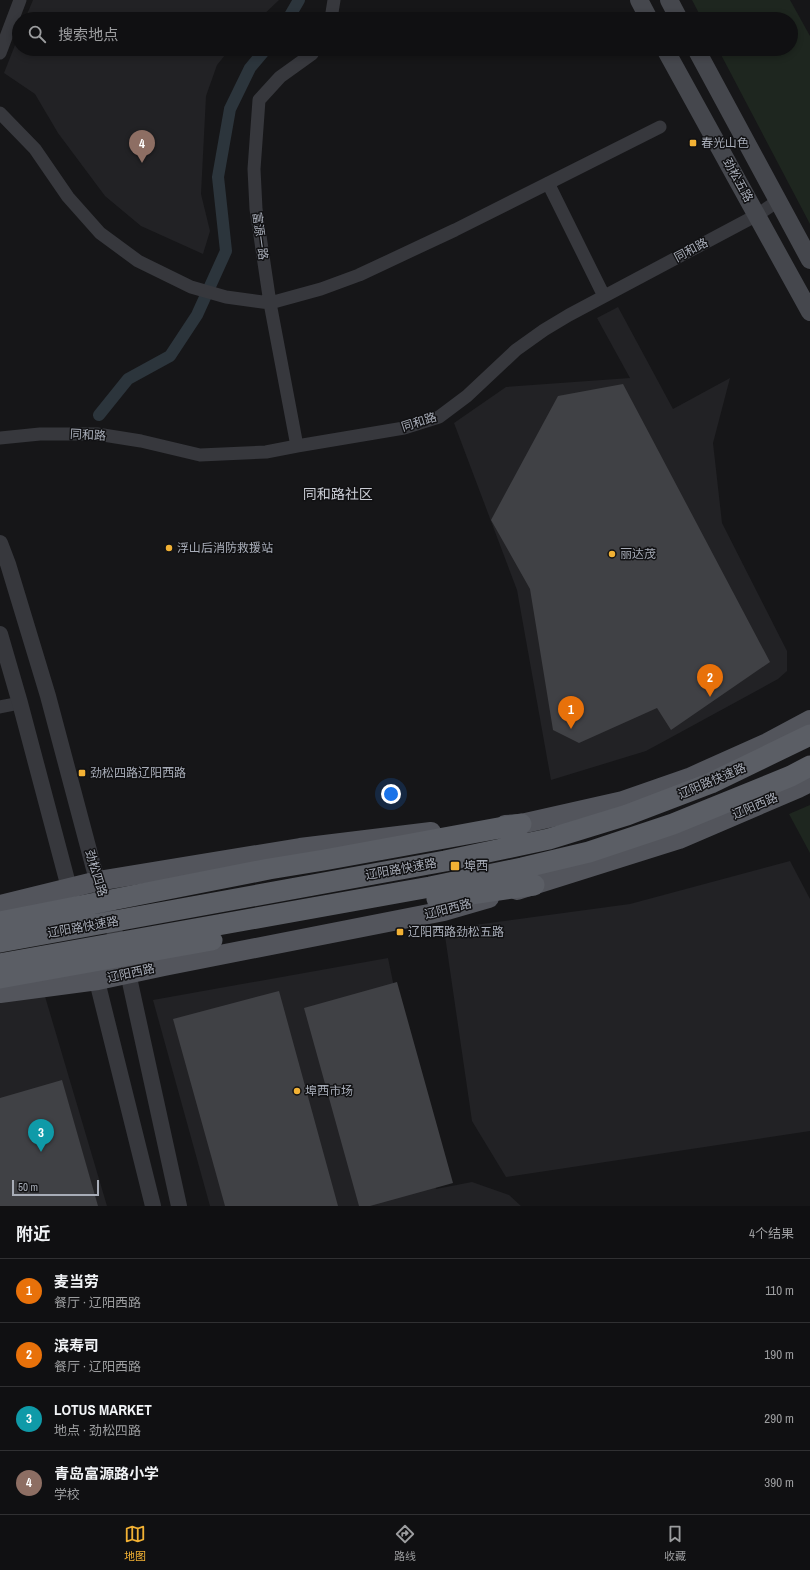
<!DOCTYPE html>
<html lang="zh">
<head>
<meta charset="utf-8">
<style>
  :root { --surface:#101012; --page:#1e1e20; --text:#f1f3f6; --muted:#9c9d9f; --line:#303032; --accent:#f2b134 }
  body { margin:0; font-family:"Archivo Narrow","Noto Sans SC",sans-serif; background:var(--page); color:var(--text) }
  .scale { position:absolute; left:12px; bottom:10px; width:87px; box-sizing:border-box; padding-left:4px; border:2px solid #a8adb8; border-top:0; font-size:11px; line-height:14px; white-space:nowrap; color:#a8adb8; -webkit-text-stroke:3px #111113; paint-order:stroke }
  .you { position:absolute; left:391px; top:794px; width:14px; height:14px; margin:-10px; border:3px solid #fff; border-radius:50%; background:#1a73e8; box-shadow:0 0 0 6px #1a73e833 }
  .badge { display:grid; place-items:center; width:26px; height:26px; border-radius:50%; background:var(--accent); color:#fff; font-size:13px; font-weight:700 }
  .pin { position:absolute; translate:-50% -33px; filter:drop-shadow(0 1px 2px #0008) }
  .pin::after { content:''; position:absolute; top:21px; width:14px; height:12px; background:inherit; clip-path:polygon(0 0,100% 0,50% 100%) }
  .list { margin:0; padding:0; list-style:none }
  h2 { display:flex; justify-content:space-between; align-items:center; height:52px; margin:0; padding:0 16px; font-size:17px }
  h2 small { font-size:13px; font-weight:400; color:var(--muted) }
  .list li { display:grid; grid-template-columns:26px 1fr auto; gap:12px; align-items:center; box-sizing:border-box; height:64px; padding:0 16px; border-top:1px solid var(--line) }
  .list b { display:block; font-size:15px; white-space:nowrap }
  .list p { margin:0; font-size:13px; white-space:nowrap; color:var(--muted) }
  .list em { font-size:13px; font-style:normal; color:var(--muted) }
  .icon { flex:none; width:22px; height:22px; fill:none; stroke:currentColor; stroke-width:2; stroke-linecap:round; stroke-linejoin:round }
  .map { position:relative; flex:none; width:810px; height:1206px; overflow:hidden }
  .search { position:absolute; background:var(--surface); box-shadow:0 2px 6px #0003; left:12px; right:12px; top:12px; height:44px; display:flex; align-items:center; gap:10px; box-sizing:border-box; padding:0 14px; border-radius:22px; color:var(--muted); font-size:15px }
  .sheet { height:308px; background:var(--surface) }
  nav { display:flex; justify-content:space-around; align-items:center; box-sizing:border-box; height:56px; border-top:1px solid var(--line); background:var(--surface); font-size:11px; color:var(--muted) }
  nav a { display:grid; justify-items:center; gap:2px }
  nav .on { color:var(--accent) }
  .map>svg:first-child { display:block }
  .built { fill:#222225 }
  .green { fill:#1e261f }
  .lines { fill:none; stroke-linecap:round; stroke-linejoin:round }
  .canal { stroke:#2c353c; stroke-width:12 }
  .building { fill:#404145 }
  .minor { stroke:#37383d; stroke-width:13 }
  .tertiary { stroke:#37383d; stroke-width:16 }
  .secondary { stroke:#45474d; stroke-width:18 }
  .primary { stroke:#53555c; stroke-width:20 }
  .trunk { stroke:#5b5e65; stroke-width:21 }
  .poi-dot { fill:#f2b134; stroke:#111113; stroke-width:1.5 }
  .labels { text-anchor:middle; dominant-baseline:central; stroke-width:3; stroke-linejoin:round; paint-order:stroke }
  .poi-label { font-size:12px; fill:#a8adb8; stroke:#111113; text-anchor:start }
  .street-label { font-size:12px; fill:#a8adb8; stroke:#111113 }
  .quarter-label { font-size:14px; fill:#c9ccd4; stroke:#111113 }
</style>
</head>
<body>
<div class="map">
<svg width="810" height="1206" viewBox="0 0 810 1206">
  <rect width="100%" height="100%" fill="#161618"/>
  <!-- built -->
  <path class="built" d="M33,0H279L259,19H25Z
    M19,35V49H230L217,65L206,96L201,194L210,231L203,254L141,226L105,196L58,133L35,94L4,73Z
    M618,307L673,409L730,378L713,443L722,523L787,651V671L778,679L646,751L551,780L517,590L454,423L506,387L630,378L597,318Z
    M790,861L810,899V1131L506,1177L472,1121L444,929L630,904Z
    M388,958L436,1189L472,1182L509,1195L521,1206H210L153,1000Z
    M44,993L107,1206H0V999Z"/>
  <!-- green -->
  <path class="green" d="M692,0H790L810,36V224L718,49H791V19H702Z
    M810,805V853L789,814Z"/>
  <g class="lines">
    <!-- canal -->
    <path class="canal" d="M288,19L299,0
      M99,415L128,379L170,356L197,315L226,251L218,177L230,109L250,68L266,49"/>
  </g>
  <!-- building -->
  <path class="building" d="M623,384L770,662L671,730L657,708L579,743L553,730L530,589L491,520L558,396Z
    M397,982L453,1183L370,1206H359L304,1008Z
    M279,991L338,1206H225L173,1019Z
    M62,1080L98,1206H0V1098Z"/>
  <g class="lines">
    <!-- minor -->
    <path class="minor" d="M331,19L334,0
      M0,53L20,0
      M0,113L35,149L68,197L100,233L138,261L191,287L226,297L270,303L321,289L359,275L455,230L660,127
      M548,183L604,296
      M0,438L40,434H97L141,441L200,455L266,452L297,446L404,428L439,417L467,396L516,350L544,330L569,315L757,215L778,201
      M297,446L270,303L256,209L254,169L259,100L280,77L312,54L315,49
      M0,707L20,703"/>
    <!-- tertiary -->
    <path class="tertiary" d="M0,543L8,564L48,696L94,869L128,973L179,1206
      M0,634L20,703L72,899
      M94,969L153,1206"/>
    <!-- secondary -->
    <path class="secondary" d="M639,0L649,19
      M669,0L679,19
      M665,49L810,312
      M696,49L810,260"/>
    <!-- primary -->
    <path class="primary" d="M505,825L521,824L623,801L689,778L767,743L810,720
      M517,890L679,839L798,788L810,782
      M0,905L98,881L300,848L431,832
      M0,993L98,980L164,966L444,911L489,898"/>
    <!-- trunk -->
    <path class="trunk" d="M437,899L534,885
      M0,922L269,869L324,860L521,824
      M0,942L445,861L549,839L627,815L711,783L810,735
      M0,964L430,887L522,868L589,852L673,824L791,776L810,766
      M0,978L212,940"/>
  </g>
  <!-- markers -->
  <g class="poi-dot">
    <rect x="689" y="139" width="8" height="8" rx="2"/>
    <circle cx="169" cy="548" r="4"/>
    <circle cx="612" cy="554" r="4"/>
    <rect x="78" y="769" width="8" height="8" rx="2"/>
    <rect x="450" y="861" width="10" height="10" rx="2"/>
    <rect x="396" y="928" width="8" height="8" rx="2"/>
    <circle cx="297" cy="1091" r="4"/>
  </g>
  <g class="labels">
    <!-- poi labels -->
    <g class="poi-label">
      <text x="701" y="143">春光山色</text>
      <text x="177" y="548">浮山后消防救援站</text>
      <text x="620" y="554">丽达茂</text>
      <text x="90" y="773">劲松四路辽阳西路</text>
      <text x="464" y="866">埠西</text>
      <text x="408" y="932">辽阳西路劲松五路</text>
      <text x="305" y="1091">埠西市场</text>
    </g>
    <!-- street labels -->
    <g class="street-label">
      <text transform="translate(738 180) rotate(61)">劲松五路</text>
      <text transform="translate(260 236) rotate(82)">富源一路</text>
      <text transform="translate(691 250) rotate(-28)">同和路</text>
      <text transform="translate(419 422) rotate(-18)">同和路</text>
      <text transform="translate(88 435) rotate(3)">同和路</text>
      <text transform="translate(712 781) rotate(-23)">辽阳路快速路</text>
      <text transform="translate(755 806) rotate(-23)">辽阳西路</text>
      <text transform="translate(401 869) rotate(-10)">辽阳路快速路</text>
      <text transform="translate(96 873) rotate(73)">劲松四路</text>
      <text transform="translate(448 909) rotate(-14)">辽阳西路</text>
      <text transform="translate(83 927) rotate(-10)">辽阳路快速路</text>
      <text transform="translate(131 973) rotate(-12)">辽阳西路</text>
    </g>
    <!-- quarter labels -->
    <g class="quarter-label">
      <text x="338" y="494">同和路社区</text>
    </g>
  </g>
</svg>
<div class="scale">50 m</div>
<div class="you"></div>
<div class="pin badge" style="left:571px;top:729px;background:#e8710a">1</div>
<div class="pin badge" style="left:710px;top:697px;background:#e8710a">2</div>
<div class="pin badge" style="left:41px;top:1152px;background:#0f9aa8">3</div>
<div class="pin badge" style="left:142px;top:163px;background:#8d6e63">4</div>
<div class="search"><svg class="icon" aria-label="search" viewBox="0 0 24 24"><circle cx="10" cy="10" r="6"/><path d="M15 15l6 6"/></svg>搜索地点</div>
</div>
<section class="sheet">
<h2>附近<small>4个结果</small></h2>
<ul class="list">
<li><span class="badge" style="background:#e8710a">1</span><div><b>麦当劳</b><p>餐厅 · 辽阳西路</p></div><em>110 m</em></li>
<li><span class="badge" style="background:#e8710a">2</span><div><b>滨寿司</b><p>餐厅 · 辽阳西路</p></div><em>190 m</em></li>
<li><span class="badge" style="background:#0f9aa8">3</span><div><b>LOTUS MARKET</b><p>地点 · 劲松四路</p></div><em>290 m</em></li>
<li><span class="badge" style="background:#8d6e63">4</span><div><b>青岛富源路小学</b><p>学校</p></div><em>390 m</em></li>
</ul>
</section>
<nav>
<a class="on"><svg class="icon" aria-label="map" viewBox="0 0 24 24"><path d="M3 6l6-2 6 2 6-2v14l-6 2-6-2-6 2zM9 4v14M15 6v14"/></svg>地图</a>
<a><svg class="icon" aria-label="directions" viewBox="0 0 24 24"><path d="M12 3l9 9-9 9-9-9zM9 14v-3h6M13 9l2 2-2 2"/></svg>路线</a>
<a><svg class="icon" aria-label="saved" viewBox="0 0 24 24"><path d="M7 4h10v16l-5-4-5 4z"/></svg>收藏</a>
</nav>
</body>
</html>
